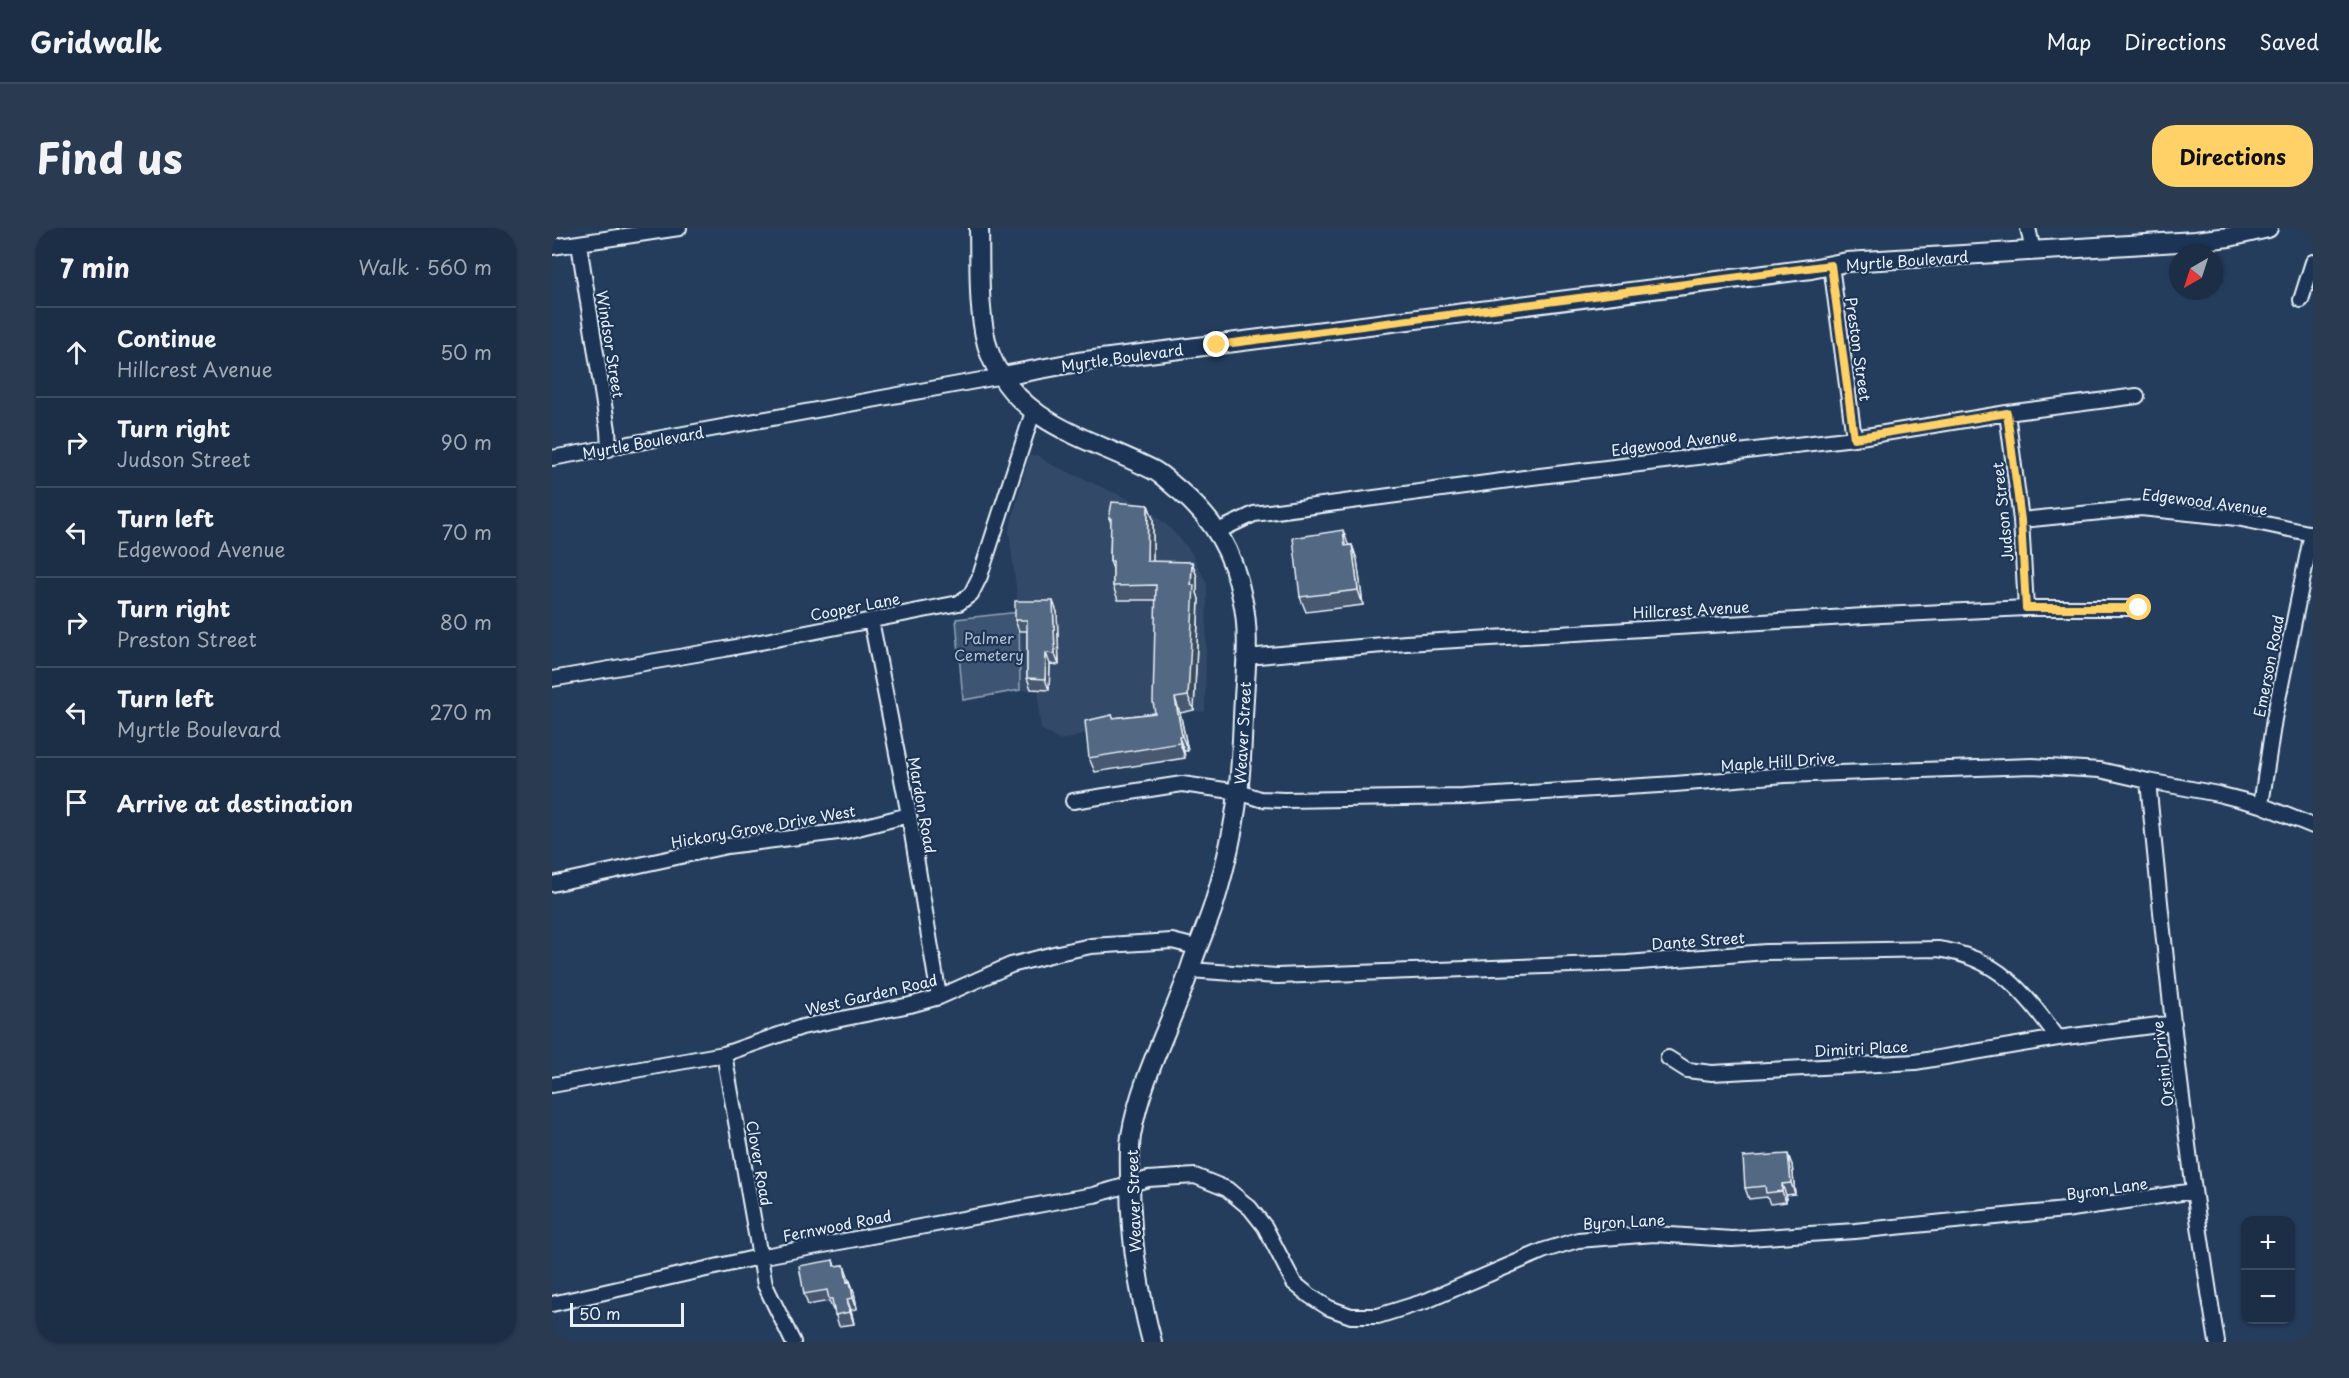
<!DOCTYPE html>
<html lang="en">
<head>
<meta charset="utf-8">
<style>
  :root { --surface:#1c2e46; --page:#293a51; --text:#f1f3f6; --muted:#a0a8b3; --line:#3a4a5f; --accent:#ffd166 }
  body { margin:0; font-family:"Playpen Sans",sans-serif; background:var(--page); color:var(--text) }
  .controls { position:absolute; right:18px; bottom:18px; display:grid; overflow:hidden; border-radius:12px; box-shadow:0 2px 4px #0004 }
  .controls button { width:54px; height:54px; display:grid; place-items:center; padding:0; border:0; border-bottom:2px solid var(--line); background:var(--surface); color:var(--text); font:30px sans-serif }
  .compass { position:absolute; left:1617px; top:18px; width:54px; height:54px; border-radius:50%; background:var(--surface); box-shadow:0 2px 4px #0004; rotate:219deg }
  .scale { position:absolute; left:18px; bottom:15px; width:114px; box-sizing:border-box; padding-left:6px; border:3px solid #e8f1f8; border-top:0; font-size:16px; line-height:21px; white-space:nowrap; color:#e8f1f8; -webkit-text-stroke:4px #1d3557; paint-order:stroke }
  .stop { position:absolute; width:18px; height:18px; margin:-14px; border:4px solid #ffd166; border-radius:50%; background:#fff }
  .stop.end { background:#ffd166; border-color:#fff; box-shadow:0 2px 6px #0008 }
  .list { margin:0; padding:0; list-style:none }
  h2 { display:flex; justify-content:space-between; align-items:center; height:78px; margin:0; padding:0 24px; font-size:26px }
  h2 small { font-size:20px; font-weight:400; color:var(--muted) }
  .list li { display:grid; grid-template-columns:39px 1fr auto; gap:18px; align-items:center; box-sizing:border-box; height:90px; padding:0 24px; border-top:2px solid var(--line) }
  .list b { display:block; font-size:22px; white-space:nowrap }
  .list p { margin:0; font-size:20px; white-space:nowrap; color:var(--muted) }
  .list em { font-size:20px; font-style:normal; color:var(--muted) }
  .icon { flex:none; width:33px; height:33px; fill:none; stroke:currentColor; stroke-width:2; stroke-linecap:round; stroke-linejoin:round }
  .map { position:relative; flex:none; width:1761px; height:1114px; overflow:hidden; border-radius:24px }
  header { display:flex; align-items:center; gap:36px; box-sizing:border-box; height:84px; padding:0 30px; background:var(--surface); border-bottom:2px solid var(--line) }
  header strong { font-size:28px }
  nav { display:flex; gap:33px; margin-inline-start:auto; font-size:21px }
  .intro { display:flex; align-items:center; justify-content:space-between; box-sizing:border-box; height:144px; padding:0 36px }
  h1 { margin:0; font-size:42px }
  .button { padding:15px 27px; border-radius:24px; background:var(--accent); color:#111; font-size:21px; font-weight:700 }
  main { display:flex; gap:36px; padding:0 36px }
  aside { flex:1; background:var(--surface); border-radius:24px; box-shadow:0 2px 4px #0004 }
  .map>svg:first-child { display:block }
  .built { fill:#334a68 }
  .green { fill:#3e5472; stroke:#93a2b5; stroke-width:1.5 }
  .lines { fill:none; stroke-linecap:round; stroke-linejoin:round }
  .street-casing { stroke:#e8f1f8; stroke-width:18 }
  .secondary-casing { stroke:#e8f1f8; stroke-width:22 }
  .street { stroke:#1d3557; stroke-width:14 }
  .secondary { stroke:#1d3557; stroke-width:18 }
  .wall { fill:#475970; stroke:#e8f1f8; stroke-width:1.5 }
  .shaded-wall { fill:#3a485b; stroke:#e8f1f8; stroke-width:1.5 }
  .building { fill:#536782; stroke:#e8f1f8; stroke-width:1.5 }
  .route { stroke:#ffd166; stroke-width:8 }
  .labels { text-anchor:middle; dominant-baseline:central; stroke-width:4.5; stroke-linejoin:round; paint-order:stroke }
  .street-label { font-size:15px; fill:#e8f1f8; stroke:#1d3557 }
  .park-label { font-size:15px; fill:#b5c2d0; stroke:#1d3557 }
</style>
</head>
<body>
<header>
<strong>Gridwalk</strong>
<nav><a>Map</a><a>Directions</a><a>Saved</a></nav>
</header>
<div class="intro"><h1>Find us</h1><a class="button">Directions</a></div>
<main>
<aside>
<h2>7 min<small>Walk · 560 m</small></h2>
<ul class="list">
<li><svg class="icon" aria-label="ahead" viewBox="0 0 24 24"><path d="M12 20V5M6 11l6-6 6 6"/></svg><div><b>Continue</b><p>Hillcrest Avenue</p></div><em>50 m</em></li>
<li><svg class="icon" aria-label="right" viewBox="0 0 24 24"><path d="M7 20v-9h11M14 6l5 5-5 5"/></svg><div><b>Turn right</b><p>Judson Street</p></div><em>90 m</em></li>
<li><svg class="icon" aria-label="left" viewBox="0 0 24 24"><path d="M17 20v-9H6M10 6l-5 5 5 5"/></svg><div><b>Turn left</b><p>Edgewood Avenue</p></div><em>70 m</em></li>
<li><svg class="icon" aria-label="right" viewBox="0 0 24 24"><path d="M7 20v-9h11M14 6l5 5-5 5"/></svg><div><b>Turn right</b><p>Preston Street</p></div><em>80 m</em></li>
<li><svg class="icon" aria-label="left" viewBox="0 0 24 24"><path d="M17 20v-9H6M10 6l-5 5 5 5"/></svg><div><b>Turn left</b><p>Myrtle Boulevard</p></div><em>270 m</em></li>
<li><svg class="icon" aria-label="arrive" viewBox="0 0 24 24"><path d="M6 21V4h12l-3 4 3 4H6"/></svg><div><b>Arrive at destination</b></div></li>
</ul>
</aside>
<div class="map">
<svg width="1761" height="1114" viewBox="0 0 1761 1114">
  <rect width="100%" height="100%" fill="#253d5d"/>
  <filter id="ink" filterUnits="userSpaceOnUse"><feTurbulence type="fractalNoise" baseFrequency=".0167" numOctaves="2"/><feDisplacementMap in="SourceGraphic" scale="12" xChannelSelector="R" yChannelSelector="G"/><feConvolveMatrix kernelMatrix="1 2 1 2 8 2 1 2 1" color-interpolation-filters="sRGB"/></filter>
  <g filter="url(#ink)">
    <!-- built -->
    <path class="built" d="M486,227L496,235L592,278L618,300L639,324L655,356L653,484L642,483L606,489L544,500L520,510L506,512L489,501L487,487V462H468L467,384L457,303L477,228Z"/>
    <!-- green -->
    <path class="green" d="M467,384L468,462L411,472L404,391Z"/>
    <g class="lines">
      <defs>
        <path id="street" d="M1476,0L1481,23
          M27,16L56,202L57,221
          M0,19L127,0
          M1279,37L1302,210
          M1749,72L1761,34
          M1455,185L1469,292L1474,380
          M0,230L451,148
          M1469,292L1589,280L1685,290L1761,306
          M666,303L702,286L980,249L1302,210L1455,185L1585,168
          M319,392L357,587L387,769
          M694,429L854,415L1330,387L1474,380H1587
          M0,451L173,421L407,375L419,366L428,348L481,184
          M1596,553C1614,741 1634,928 1665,1114
          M521,573L630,556L687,564L708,571L732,572L912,569L1123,556L1233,547L1480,538L1548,542L1596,553L1666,566L1709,577L1761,598
          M1709,577L1722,491L1760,305
          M0,656L175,618L294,603L357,587
          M637,742L725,748L1075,735L1214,724L1386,721C1447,730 1471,763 1506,810L1622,795
          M172,826L213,1057L241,1114
          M1116,830L1135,842L1160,845L1363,834L1506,810
          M0,857L172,826L250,799L358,777L387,769L459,737L506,725L539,718L620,713L644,719
          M0,1076L207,1029L507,973L542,967L596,951L643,948L675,961L698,980L713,999L742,1055L758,1068L777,1080L799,1088H826L874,1073L993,1022L1026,1012L1102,1006L1180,1011L1303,1003L1513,982L1642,963"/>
        <path id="secondary" d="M427,0C428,37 425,91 438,126C466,198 542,211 603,243C612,248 620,257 628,263C663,293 681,324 690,369C698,402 694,437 692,470C690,502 690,534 686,565C682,602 673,640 662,676C655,698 645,719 638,741C619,797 589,849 579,908C577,922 578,938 578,952C578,1007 586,1061 600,1114
          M451,148L526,134L1259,41L1295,34L1643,13L1677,9L1716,0"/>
      </defs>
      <!-- street casing -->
      <use href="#street" class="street-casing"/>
      <!-- secondary casing -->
      <use href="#secondary" class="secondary-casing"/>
      <!-- street -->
      <use href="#street" class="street"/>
      <!-- secondary -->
      <use href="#secondary" class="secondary"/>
    </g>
    <!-- wall -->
    <path class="wall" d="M596,277L601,291V334H640L645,349V365L647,371L642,482L628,485L636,523H632L633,530L543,544L537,530L560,487L562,490L603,485L604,372H566L561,358V341L558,333L559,295L557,290Z
      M796,317H800L805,332L811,377L754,384L748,369Z
      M505,384L507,437L498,436L497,462L479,461L475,450V403H467L463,392Z
      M1240,937L1243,966L1234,967V974L1218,976L1215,969L1197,971L1193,960Z
      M281,1032L283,1038L292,1037L297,1053H298L302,1064L305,1081L299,1082L302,1096L287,1098L282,1082H281L277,1073L256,1077L252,1066Z"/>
    <!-- shaded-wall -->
    <path class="shaded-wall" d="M596,277L601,291V348L595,333Z
      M791,302L796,316L798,332L793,318Z
      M800,317L805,332L811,377L806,362Z
      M640,334L645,349V365L647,371L642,482L636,468Z
      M501,373L505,384L507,437L503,426Z
      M494,425L498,436L497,462L493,451Z
      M623,470L628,485L636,523L630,508Z
      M627,509L632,523L633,530L628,515Z
      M1236,926L1240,937L1243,966L1239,955Z
      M1230,956L1234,967V974L1230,963Z
      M292,1037L296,1048L299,1065L295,1054Z
      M298,1053L302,1064L305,1081L301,1070Z
      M295,1071L299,1082L302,1096L298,1084Z"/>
    <!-- building -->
    <path class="building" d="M560,274L596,277L595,333L640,334L639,357H642L636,468L623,470L630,508L627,509L628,515L537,530L533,493L560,487L561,490L603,485L601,474L604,357L561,358V333H558L559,290H557Z
      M791,302L793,318L800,317L806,362L748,369L741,310Z
      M463,373H501L503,426L494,425L493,451L475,450V392H463Z
      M1236,926L1239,955L1230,956V963L1214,965L1213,958L1193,960L1191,929Z
      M281,1032L282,1038L292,1037L295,1054L298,1053L301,1070L295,1071L298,1084L283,1087L280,1071H277L275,1062L252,1066L247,1038Z"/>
  </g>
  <g class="lines" filter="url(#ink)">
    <!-- route -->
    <path class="route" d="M665,117L1279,37L1302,210L1455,185L1469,292L1474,380H1587"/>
  </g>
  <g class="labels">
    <!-- street labels -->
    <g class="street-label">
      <text transform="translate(1355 32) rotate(-4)">Myrtle Boulevard</text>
      <text transform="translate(59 116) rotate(81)">Windsor Street</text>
      <text transform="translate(1307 121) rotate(82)">Preston Street</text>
      <text transform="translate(570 129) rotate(-8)">Myrtle Boulevard</text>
      <text transform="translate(91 214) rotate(-10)">Myrtle Boulevard</text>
      <text transform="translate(1122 214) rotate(-7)">Edgewood Avenue</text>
      <text transform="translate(1653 273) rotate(7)">Edgewood Avenue</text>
      <text transform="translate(1450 284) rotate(-96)">Judson Street</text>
      <text transform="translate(303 378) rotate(-11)">Cooper Lane</text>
      <text transform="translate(1139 381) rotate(-3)">Hillcrest Avenue</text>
      <text transform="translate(1716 438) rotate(-79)">Emerson Road</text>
      <text transform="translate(690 505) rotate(-87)">Weaver Street</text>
      <text transform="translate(1226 533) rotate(-4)">Maple Hill Drive</text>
      <text transform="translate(371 577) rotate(80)">Mardon Road</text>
      <text transform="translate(211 598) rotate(-10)">Hickory Grove Drive West</text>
      <text transform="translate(1146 712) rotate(-4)">Dante Street</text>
      <text transform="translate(319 766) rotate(-13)">West Garden Road</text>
      <text transform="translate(1309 820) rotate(-3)">Dimitri Place</text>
      <text transform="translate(1610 836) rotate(-97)">Orsini Drive</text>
      <text transform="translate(208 935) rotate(80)">Clover Road</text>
      <text transform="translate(1555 960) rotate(-8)">Byron Lane</text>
      <text transform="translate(581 973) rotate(-92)">Weaver Street</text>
      <text transform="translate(1072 993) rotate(-3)">Byron Lane</text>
      <text transform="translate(285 997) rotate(-11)">Fernwood Road</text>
    </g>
    <!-- park labels -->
    <g class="park-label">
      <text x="437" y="409">Palmer<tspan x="437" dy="17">Cemetery</tspan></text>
    </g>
  </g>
</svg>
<div class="controls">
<button>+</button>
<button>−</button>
</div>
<svg class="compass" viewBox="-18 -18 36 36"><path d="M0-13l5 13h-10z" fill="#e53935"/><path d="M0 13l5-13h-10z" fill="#a0a8b3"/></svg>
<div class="scale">50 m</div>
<div class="stop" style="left:1587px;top:380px"></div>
<div class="stop end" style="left:665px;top:117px"></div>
</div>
</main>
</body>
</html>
